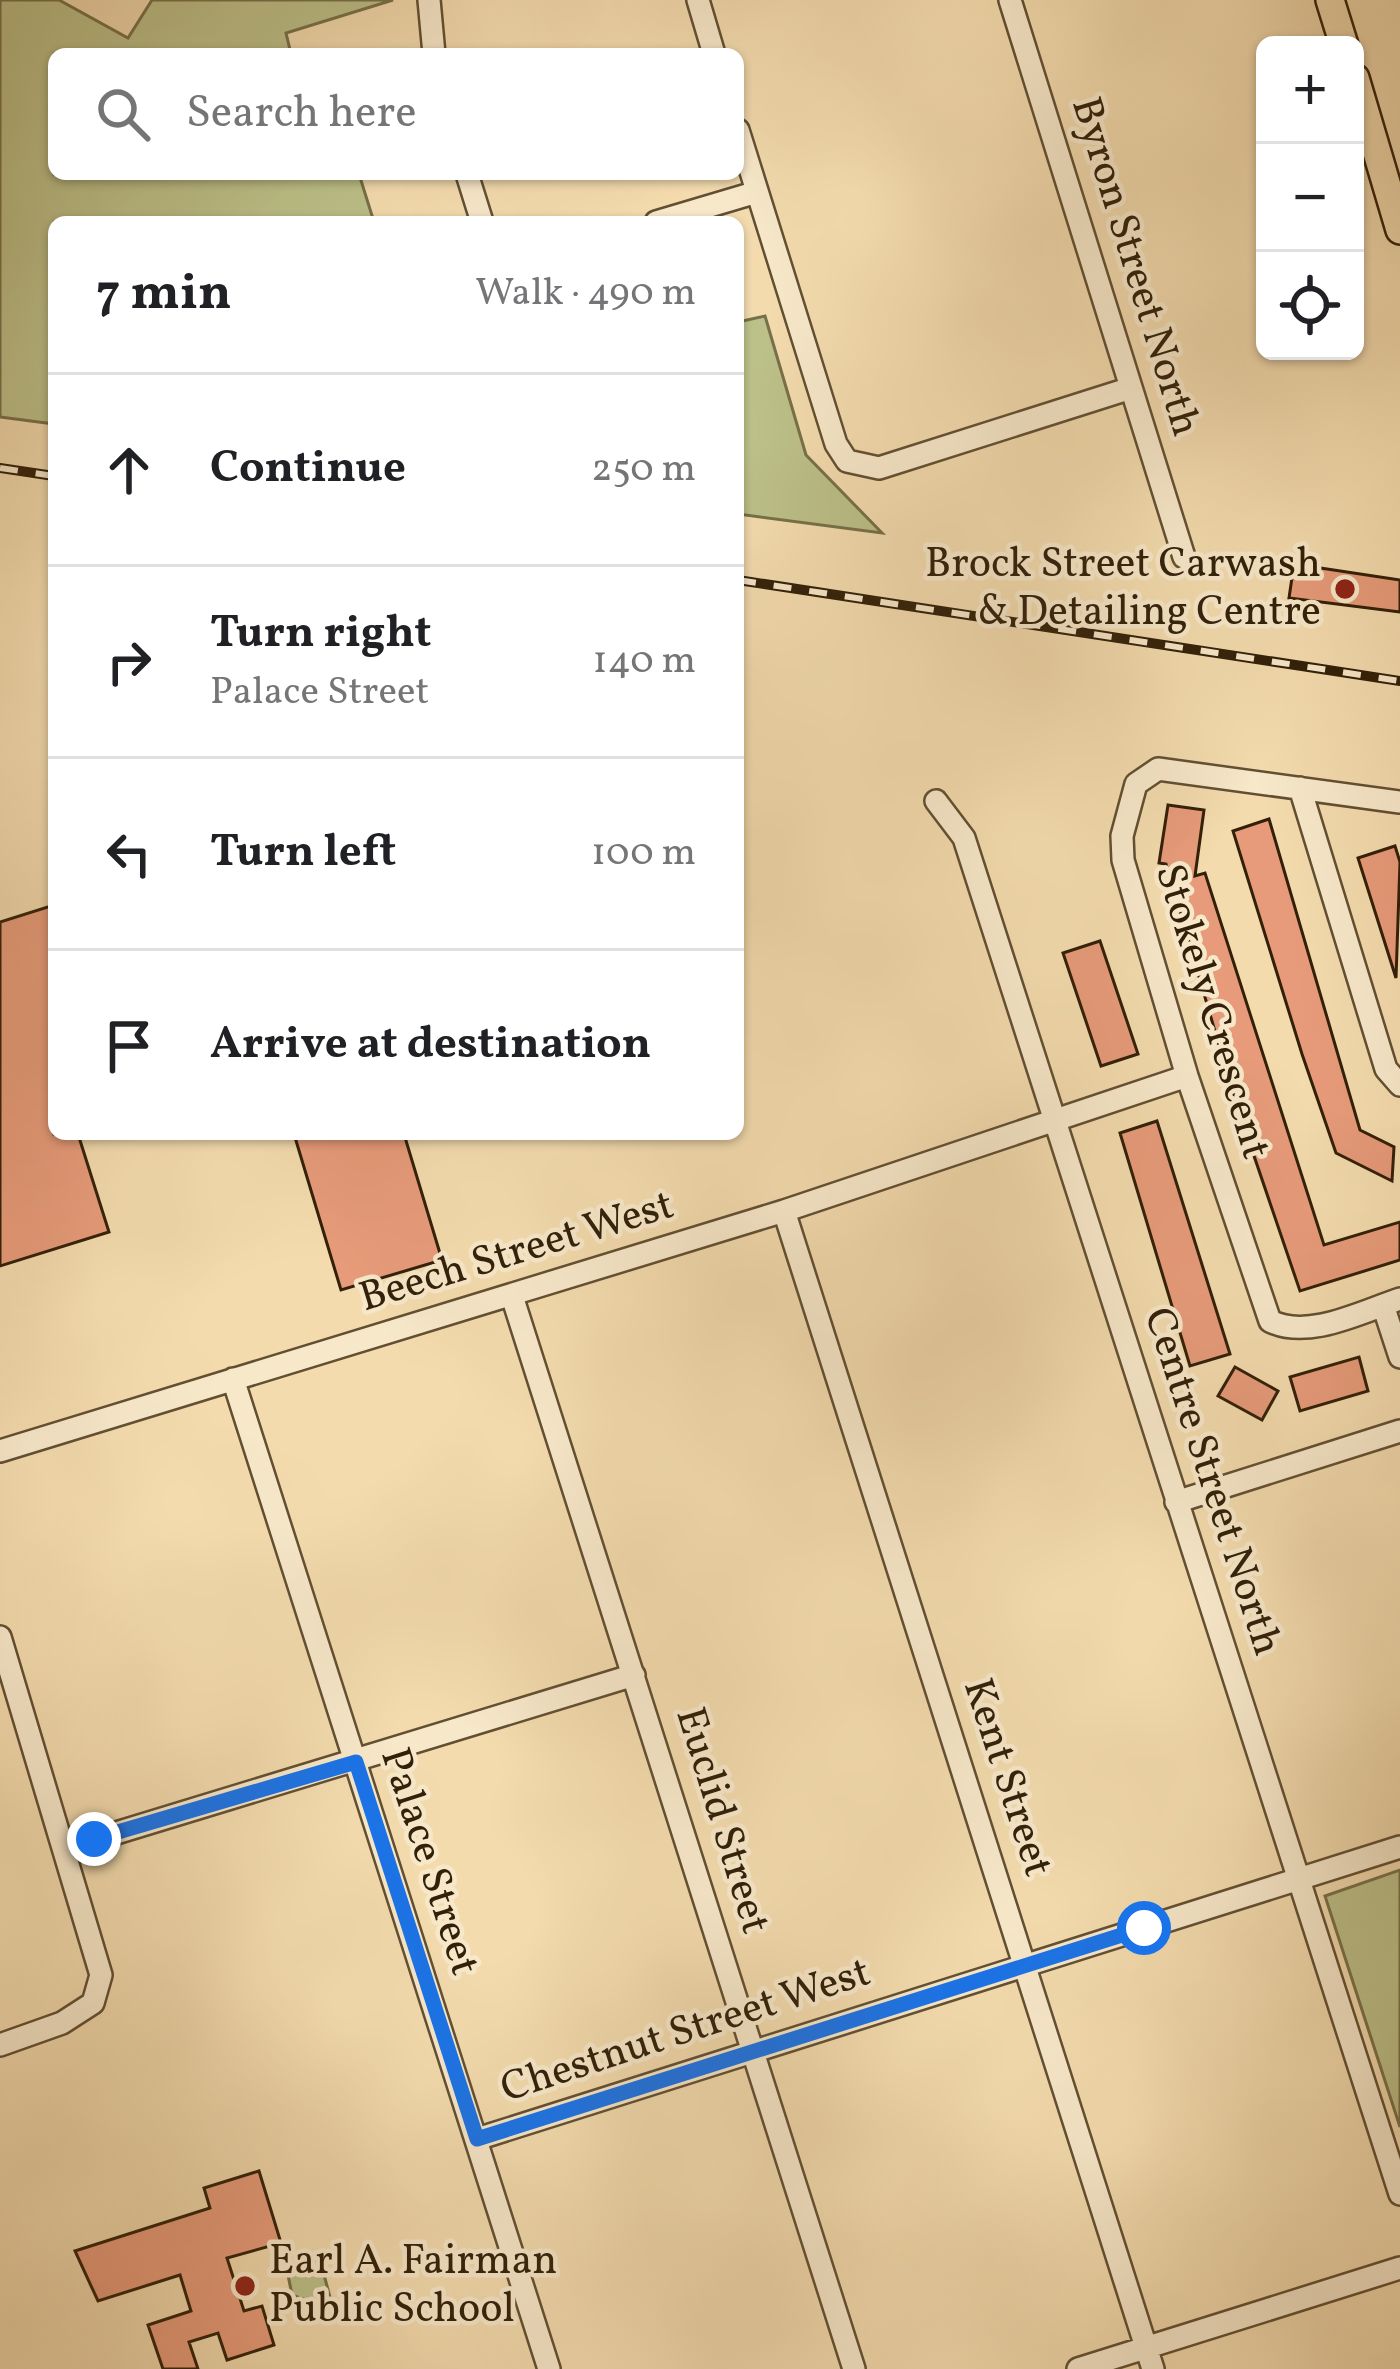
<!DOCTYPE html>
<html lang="en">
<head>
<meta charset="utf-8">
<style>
  :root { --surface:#fff; --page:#f2f2f2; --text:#202124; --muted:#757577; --line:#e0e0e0 }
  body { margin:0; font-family:Vollkorn,serif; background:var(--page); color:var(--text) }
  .controls { position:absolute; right:36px; top:36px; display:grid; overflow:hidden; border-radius:18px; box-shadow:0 3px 9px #0004 }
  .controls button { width:108px; height:108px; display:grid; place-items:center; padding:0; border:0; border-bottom:3px solid var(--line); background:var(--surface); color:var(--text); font:60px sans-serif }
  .stop { position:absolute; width:36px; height:36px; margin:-27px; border:9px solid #1a73e8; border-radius:50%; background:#fff }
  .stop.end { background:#1a73e8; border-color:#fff; box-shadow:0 3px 12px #0008 }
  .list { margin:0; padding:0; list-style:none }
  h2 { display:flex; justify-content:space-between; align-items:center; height:156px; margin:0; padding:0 48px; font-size:51px }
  h2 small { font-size:39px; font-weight:400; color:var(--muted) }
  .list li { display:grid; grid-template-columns:78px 1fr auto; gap:36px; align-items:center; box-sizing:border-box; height:192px; padding:0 48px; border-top:3px solid var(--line) }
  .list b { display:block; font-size:45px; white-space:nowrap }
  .list p { margin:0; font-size:39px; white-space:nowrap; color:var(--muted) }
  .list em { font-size:39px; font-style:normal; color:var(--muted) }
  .icon { flex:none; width:66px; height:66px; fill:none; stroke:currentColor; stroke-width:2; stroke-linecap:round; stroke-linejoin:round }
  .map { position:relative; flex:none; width:1400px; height:2369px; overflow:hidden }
  .search { position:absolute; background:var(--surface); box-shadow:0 3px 9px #0004; left:48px; top:48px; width:696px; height:132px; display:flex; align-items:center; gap:30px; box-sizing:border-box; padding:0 42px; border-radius:18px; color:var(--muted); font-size:45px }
  .panel { position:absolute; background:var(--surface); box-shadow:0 3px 9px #0004; left:48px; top:216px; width:696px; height:924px; border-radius:18px }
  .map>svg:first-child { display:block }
  .green { fill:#bcc089; stroke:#777049; stroke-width:3 }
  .building { fill:#e79b7a; stroke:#322009; stroke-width:3 }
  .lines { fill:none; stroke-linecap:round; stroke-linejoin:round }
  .minor-casing { stroke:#624f32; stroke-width:26 }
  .major-casing { stroke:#322009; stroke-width:32 }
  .minor { stroke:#f7e8ca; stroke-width:21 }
  .major { stroke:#f3dbae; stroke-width:27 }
  .rail-casing { stroke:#322009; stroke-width:10 }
  .rail { stroke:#f7e8ca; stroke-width:6; stroke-dasharray:18; stroke-linecap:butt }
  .route { stroke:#1a73e8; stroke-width:15 }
  .poi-dot { fill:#8f2418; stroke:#f7e8ca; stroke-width:4.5 }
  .labels { text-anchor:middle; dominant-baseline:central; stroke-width:9; stroke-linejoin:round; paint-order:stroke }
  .street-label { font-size:42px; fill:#322009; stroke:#f7e8ca }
  .poi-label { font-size:42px; fill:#322009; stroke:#f7e8ca; text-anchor:end }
</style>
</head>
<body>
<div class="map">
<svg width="1400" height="2369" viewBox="0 0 1400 2369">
  <rect width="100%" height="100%" fill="#f3dbae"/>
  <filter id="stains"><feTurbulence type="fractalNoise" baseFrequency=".00167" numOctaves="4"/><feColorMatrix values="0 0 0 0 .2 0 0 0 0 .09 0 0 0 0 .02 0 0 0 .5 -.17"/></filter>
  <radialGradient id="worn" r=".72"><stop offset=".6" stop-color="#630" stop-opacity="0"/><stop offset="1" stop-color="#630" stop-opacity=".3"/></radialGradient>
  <!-- green -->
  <path class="green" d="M0,0H59L128,38L152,0H393L286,33L291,54H54V174H359L374,222H54V424L0,417Z
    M765,316L806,455L882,533L738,514V322Z
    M1400,1870V2127L1325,1896Z
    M320,2260L330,2297L311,2302L292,2295L287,2270Z"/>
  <!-- building -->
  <path class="building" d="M1294,564L1400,580V612L1289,598Z
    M1168,805L1204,810L1195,876L1205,873L1324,1245L1400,1222V1260L1300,1291L1236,1103L1166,864L1159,863Z
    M1269,819L1360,1130L1394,1147L1392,1181L1336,1153L1302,1054L1233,831Z
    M1395,846L1400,862L1396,978L1358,858Z
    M54,905V1134H78L109,1232L0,1266V922Z
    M1100,941L1138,1054L1101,1066L1063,953Z
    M1157,1121L1230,1354L1190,1366L1120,1133Z
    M294,1134H404L442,1260L341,1290Z
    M1359,1357L1368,1391L1300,1411L1290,1377Z
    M1235,1367L1278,1391L1262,1420L1218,1396Z
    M259,2171L281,2243L227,2258L244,2311L262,2306L274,2345L227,2360L218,2333L189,2342L198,2369H163L148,2325L191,2311L180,2275L98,2301L75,2251L210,2208L204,2188Z"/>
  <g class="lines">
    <defs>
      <path id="minor" d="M429,0L434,54
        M698,0L714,54
        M1010,0L1184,557
        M738,130L836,444L847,461L879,468L1131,388
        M467,174L482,222
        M656,222L757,192
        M1300,788L1386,1069L1400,1085
        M936,801L964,838L1400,2194
        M1400,802L1158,769L1136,784L1122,836L1123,860L1187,1076L1270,1321C1308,1340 1361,1312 1400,1299
        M784,1211L1153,2369
        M512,1296L854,2369
        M1383,1305L1400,1357
        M233,1379L549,2369
        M0,1451L784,1211L1187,1076
        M1176,1502L1400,1431
        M0,1637L101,1975L93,2003L62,2023L0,2045
        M67,1848L634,1675
        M477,2139L1400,1847
        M1078,2369L1400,2268"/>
      <path id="major" d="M1330,0L1344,45
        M1355,78L1400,230"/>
    </defs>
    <!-- minor casing -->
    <use href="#minor" class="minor-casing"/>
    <!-- major casing -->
    <use href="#major" class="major-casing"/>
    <!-- minor -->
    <use href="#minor" class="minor"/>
    <!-- major -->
    <use href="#major" class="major"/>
    <defs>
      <path id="rail" d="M0,468L54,476
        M738,580L1400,681"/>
    </defs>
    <!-- rail casing -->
    <use href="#rail" class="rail-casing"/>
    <!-- rail -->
    <use href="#rail" class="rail"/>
  </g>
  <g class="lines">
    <!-- route -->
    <path class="route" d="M94,1839L356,1762L477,2139L1144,1928"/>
  </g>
  <!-- markers -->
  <g class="poi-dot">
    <circle cx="1345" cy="589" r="12"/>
    <circle cx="245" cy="2286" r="12"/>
  </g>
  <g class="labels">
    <!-- street labels -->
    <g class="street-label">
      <text transform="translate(1134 267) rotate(73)">Byron Street North</text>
      <text transform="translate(1211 1012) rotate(73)">Stokely Crescent</text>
      <text transform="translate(517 1253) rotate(-17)">Beech Street West</text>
      <text transform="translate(1211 1482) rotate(72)">Centre Street North</text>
      <text transform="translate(1006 1778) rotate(72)">Kent Street</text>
      <text transform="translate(721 1821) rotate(73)">Euclid Street</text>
      <text transform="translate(428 1862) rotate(72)">Palace Street</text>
      <text transform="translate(686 2032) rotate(-18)">Chestnut Street West</text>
    </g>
    <!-- poi labels -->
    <g class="poi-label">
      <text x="1321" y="565">Brock Street Carwash<tspan x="1321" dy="48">&amp; Detailing Centre</tspan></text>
      <text x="269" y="2262" text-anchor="start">Earl A. Fairman<tspan x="269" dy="48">Public School</tspan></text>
    </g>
  </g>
  <rect width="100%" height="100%" filter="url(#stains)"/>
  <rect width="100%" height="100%" fill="url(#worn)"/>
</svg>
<div class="controls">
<button>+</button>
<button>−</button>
<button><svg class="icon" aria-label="locate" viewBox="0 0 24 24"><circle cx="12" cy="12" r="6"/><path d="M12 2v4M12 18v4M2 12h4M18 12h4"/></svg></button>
</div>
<div class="stop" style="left:1144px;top:1928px"></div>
<div class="stop end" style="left:94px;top:1839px"></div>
<div class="search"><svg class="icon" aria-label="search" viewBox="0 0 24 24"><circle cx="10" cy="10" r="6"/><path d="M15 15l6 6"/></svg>Search here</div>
<section class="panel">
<h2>7 min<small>Walk · 490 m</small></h2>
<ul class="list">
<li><svg class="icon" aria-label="ahead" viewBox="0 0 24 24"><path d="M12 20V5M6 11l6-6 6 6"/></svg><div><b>Continue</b></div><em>250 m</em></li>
<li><svg class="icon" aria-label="right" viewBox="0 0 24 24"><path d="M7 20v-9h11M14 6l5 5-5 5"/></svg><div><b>Turn right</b><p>Palace Street</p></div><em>140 m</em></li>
<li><svg class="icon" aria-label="left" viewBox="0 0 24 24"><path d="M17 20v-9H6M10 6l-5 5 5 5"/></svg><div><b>Turn left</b></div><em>100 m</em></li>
<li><svg class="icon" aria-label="arrive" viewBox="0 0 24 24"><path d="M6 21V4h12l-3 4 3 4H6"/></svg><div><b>Arrive at destination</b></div></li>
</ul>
</section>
</div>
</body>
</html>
